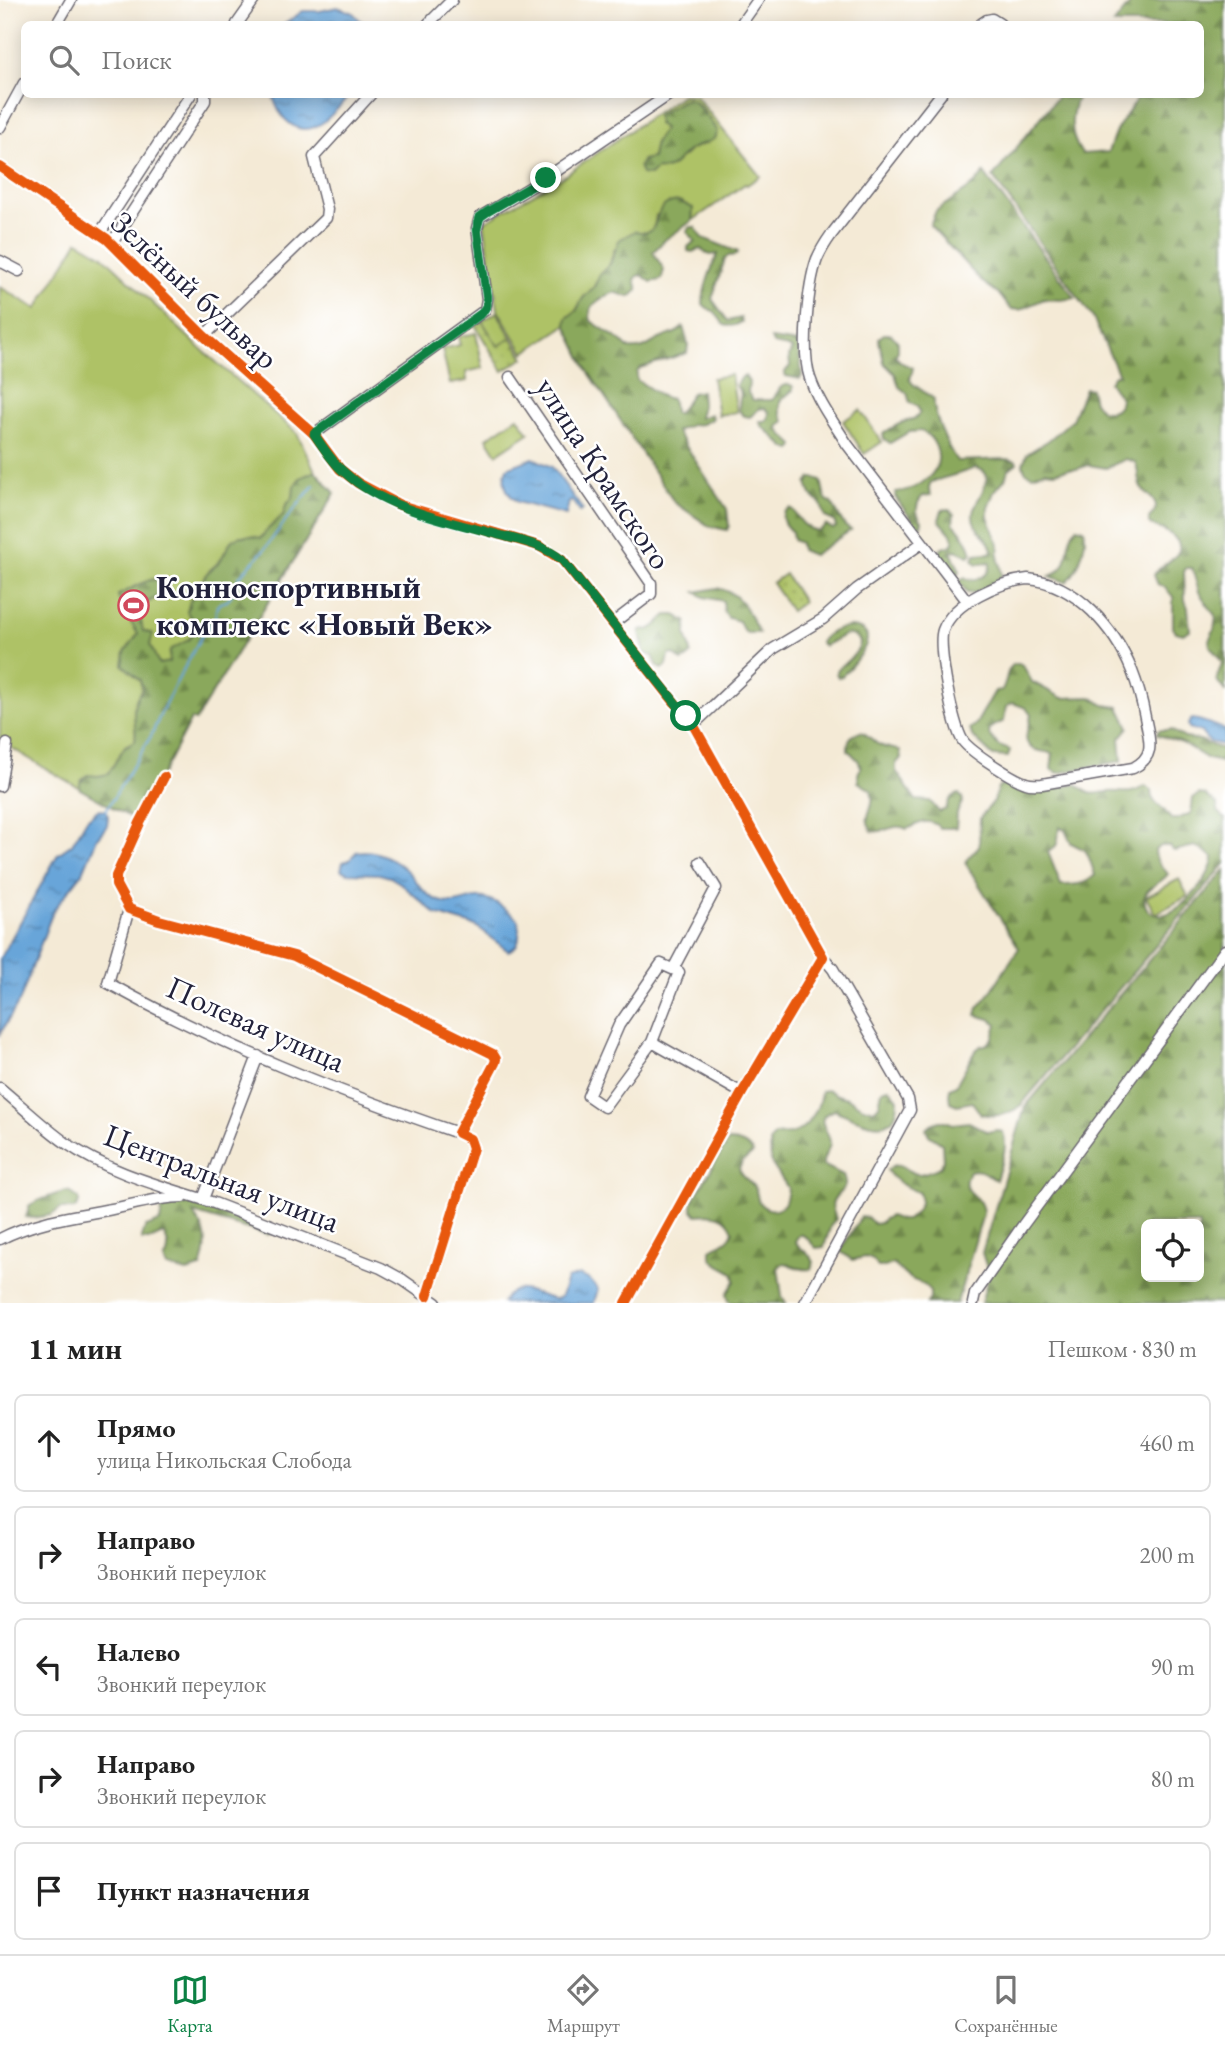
<!DOCTYPE html>
<html lang="ru">
<head>
<meta charset="utf-8">
<style>
  :root { --surface:#fff; --page:#f2f2f2; --text:#222; --muted:#767676; --line:#e0e0e0; --accent:#0b8043 }
  body { margin:0; font-family:"EB Garamond",serif; background:var(--page); color:var(--text) }
  .controls { position:absolute; right:21px; bottom:21px; display:grid; overflow:hidden; border-radius:10px; box-shadow:0 4px 18px #0003 }
  .controls button { width:63px; height:63px; display:grid; place-items:center; padding:0; border:0; border-bottom:2px solid var(--line); background:var(--surface); color:var(--text); font:35px sans-serif }
  .stop { position:absolute; width:21px; height:21px; margin:-16px; border:5px solid #0b8043; border-radius:50%; background:#fff }
  .stop.end { background:#0b8043; border-color:#fff; box-shadow:0 2px 7px #0008 }
  .list { margin:0; padding:0; list-style:none }
  h2 { display:flex; justify-content:space-between; align-items:center; height:91px; margin:0; padding:0 28px; font-size:30px }
  h2 small { font-size:23px; font-weight:400; color:var(--muted) }
  .list li { display:grid; grid-template-columns:46px 1fr auto; gap:21px; align-items:center; box-sizing:border-box; height:98px; margin:0 14px 14px; padding:0 14px; border:2px solid var(--line); border-radius:10px }
  .list b { display:block; font-size:26px; white-space:nowrap }
  .list p { margin:0; font-size:23px; white-space:nowrap; color:var(--muted) }
  .list em { font-size:23px; font-style:normal; color:var(--muted) }
  .icon { flex:none; width:38px; height:38px; fill:none; stroke:currentColor; stroke-width:2; stroke-linecap:round; stroke-linejoin:round }
  .map { position:relative; flex:none; width:1225px; height:1303px; overflow:hidden }
  .search { position:absolute; background:var(--surface); box-shadow:0 4px 18px #0003; left:21px; right:21px; top:21px; height:77px; display:flex; align-items:center; gap:18px; box-sizing:border-box; padding:0 24px; border-radius:10px; color:var(--muted); font-size:26px }
  .sheet { height:651px; background:var(--surface) }
  nav { display:flex; justify-content:space-around; align-items:center; box-sizing:border-box; height:98px; border-top:2px solid var(--line); background:var(--surface); font-size:19px; color:var(--muted) }
  nav a { display:grid; justify-items:center; gap:4px }
  nav .on { color:var(--accent) }
  .map>svg:first-child { display:block }
  .grass { fill:#aec266; stroke:#687250; stroke-width:2; fill-rule:evenodd }
  .forest { fill:url(#forest-firs); stroke:#56654b; stroke-width:2; fill-rule:evenodd }
  .park { fill:url(#park-dots); stroke:#687250; stroke-width:2 }
  .water { fill:url(#water-ripples); stroke:#45648a; stroke-width:2 }
  .lines { fill:none; stroke-linecap:round; stroke-linejoin:round }
  .stream { stroke:#68a5d9; stroke-width:2 }
  .minor-casing { stroke:#6c6871; stroke-width:13 }
  .minor { stroke:#fff; stroke-width:10 }
  .cycleway-casing { stroke:#fff; stroke-width:15 }
  .cycleway { stroke:#e8590c; stroke-width:10 }
  .route { stroke:#0b8043; stroke-width:9 }
  .labels { text-anchor:middle; dominant-baseline:central; stroke-width:5; stroke-linejoin:round; paint-order:stroke }
  .street-label { font-size:32px; fill:#22223b; stroke:#fff }
  .poi-label { font-size:32px; font-weight:bold; fill:#22223b; stroke:#fff; text-anchor:start }
</style>
</head>
<body>
<div class="map">
<svg width="1225" height="1303" viewBox="0 0 1225 1303">
  <defs>
    <pattern id="forest-firs" width="22" height="20" patternUnits="userSpaceOnUse" patternTransform="scale(1.75)"><rect width="22" height="20" fill="#8aa85b"/><path d="M5 1l3.5 6h-7zM16 11l3.5 6h-7z" fill="#70884c"/></pattern>
    <pattern id="park-dots" width="8" height="8" patternUnits="userSpaceOnUse" patternTransform="scale(1.75)"><rect width="8" height="8" fill="#aec266"/><path d="M2 2h.1M6 6h.1" fill="none" stroke="#95a659" stroke-width="1.8" stroke-linecap="round"/></pattern>
    <pattern id="water-ripples" width="26" height="14" patternUnits="userSpaceOnUse" patternTransform="scale(1.75)"><rect width="26" height="14" fill="#68a5d9"/><path d="M2 4q2-2 4 0t4 0M15 11q2-2 4 0t4 0" fill="none" stroke="#5586b1"/></pattern>
  </defs>
  <rect width="100%" height="100%" fill="#fff"/>
  <filter id="ink" filterUnits="userSpaceOnUse"><feTurbulence type="fractalNoise" baseFrequency=".0143" numOctaves="2"/><feDisplacementMap in="SourceGraphic" scale="14" xChannelSelector="R" yChannelSelector="G"/><feConvolveMatrix kernelMatrix="1 2 1 2 8 2 1 2 1" color-interpolation-filters="sRGB"/></filter>
  <filter id="wash" filterUnits="userSpaceOnUse"><feTurbulence type="fractalNoise" baseFrequency=".00686" numOctaves="4" result="noise"/><feDisplacementMap in="SourceGraphic" scale="28" xChannelSelector="R" yChannelSelector="G"/><feGaussianBlur stdDeviation="1.57" result="paint"/><feColorMatrix in="noise" values="0 0 0 0 0 0 0 0 0 0 0 0 0 0 0 0 0 1.4 0 .05"/><feComposite in="paint" operator="in"/></filter>
  <g filter="url(#wash)">
    <rect width="100%" height="100%" fill="#f4ead6"/>
    <!-- grass -->
    <path class="grass" d="M682,95H695L760,176L747,185L745,184L692,221L693,208L656,215L654,228L651,232L614,249L610,264L600,274L594,287L583,298L576,311L569,316L566,325L524,353L498,310L484,222L561,178ZM685,99L699,105L717,131L707,143L691,149L683,157L656,169L643,160L652,158L655,142L664,129V111L672,108Z
      M78,241L102,255L199,347L297,433L315,471L335,493L195,721L191,719L137,821L43,767L10,747L0,737V287L37,309Z
      M497,312L512,338L498,347L482,321Z
      M476,333L483,368L466,372L467,381L450,384L442,349L460,345L458,337Z
      M731,375L737,412L718,415L712,378Z
      M860,410L882,442L864,454L843,421Z
      M518,417L529,433L497,454L487,438Z
      M1179,879L1188,896L1155,914L1146,897Z"/>
    <!-- forest -->
    <path class="forest" d="M1133,0H1225V691C1211,675 1219,679 1222,662L1210,646L1209,640L1214,630L1216,617L1199,592L1192,568H1186L1184,572L1185,600L1188,608L1190,630L1183,634L1176,632L1173,628V597L1165,587L1158,585L1154,575C1159,563 1192,556 1174,537C1167,530 1156,528 1149,524V518C1167,500 1145,498 1140,485C1137,477 1139,469 1135,462L1126,459L1106,468L1089,465L1077,469H1069L1055,472L1045,471L1032,475L1025,471L1023,464L1027,454L1049,440L1072,420L1085,388L1091,389L1094,402L1101,410C1112,413 1118,410 1121,399L1109,382L1114,375H1119L1093,318L993,177L1059,95H1078C1070,115 1068,135 1082,154L1108,152L1116,131L1139,95L1200,94V24H1114Z
      M685,99L693,100L708,118L717,131L714,139C707,143 698,145 691,149C678,157 674,173 656,169L650,175L642,174L639,166L643,160L652,158L655,142L664,129L658,124L657,115Z
      M984,173L1075,298L1060,300L1044,299L1020,310L1011,309L998,293L981,281L930,225L936,211L975,184Z
      M679,201L693,208L692,221L666,239L653,252L664,270L661,280L651,282L642,275L638,276L635,279L638,290L633,295C624,298 624,294 616,293C611,292 608,295 604,297C594,303 587,308 591,321L621,341L629,349C647,351 648,343 662,338C670,334 676,335 683,327L688,344L687,353L640,368L637,372V380L663,397L671,399L673,402L674,412L676,414L678,413L692,393L701,391L702,405L699,418L711,414L712,419L702,424L691,425L676,431L727,509L729,526L727,530L709,526L674,502L588,371L566,325L567,318L576,311L583,298L594,287L600,274L610,264L619,240L635,231C668,240 644,203 679,201Z
      M690,227H695L703,238L738,252L736,255L728,256L725,259L712,299L728,321L741,318L742,322C736,326 731,327 724,325L715,312L707,308L703,304C703,288 711,269 718,254L710,255L700,249L692,252L688,251V247L695,241L687,232Z
      M884,334H891L898,342V351L895,356L902,363L913,368L910,380L913,384L934,399C932,413 948,448 957,461L1006,459L1016,461L1017,463L1008,470L1005,479L994,492L988,508V517L999,545L998,556L1002,575C998,583 984,587 975,593L967,592L959,582L963,578C975,582 992,577 990,562L977,564L973,559L975,554L989,553L992,551C990,535 971,530 973,513C974,500 1002,472 975,468C960,474 946,477 931,482L929,487L931,495L923,496C915,503 915,514 922,521L921,526L916,525L895,497L896,492C918,490 946,472 936,447C933,439 928,434 921,431L909,432L890,443L884,439L883,434C893,426 904,421 916,418L920,412L917,406L910,403L907,393L899,387L895,374L884,363C883,353 879,347 879,338Z
      M771,339L798,343L802,376L800,379L786,376L784,373L790,366L789,356L792,349L788,347L773,344Z
      M743,376H745L749,382L748,393L753,400H772C779,393 778,383 791,385L793,387V390L780,401V411L784,421L778,427L781,433L794,445L792,450L786,448L761,425L760,421H765L768,419L769,412L765,408L759,409L750,417C735,416 739,404 741,394L736,385Z
      M315,471L335,493L195,721L191,719L137,821L80,789V782L87,775L98,776L108,774L125,746L135,741C138,721 127,708 142,690L140,680L123,665L125,652L138,634L121,606L118,595C131,590 142,580 156,579L160,588L156,598L146,603L139,611L143,631L153,634L150,645L159,664L169,662L170,650L188,640L195,631L193,621L187,612L190,601L207,573L220,561L231,541L240,536H251L261,538L267,530L283,515L286,505L293,497L294,486L300,478Z
      M811,478H816L821,480L825,498L832,504L845,526L851,530L813,555L801,550L800,543L793,540L792,532C784,525 777,516 789,508L793,510C800,521 805,529 819,531L826,525L833,529L836,527L834,521L825,517L821,504L811,495L807,484Z
      M948,509L954,514L953,523C962,532 969,541 972,553L969,556L956,550L951,552L960,571L957,575H953L939,553L942,548L950,546L954,541L952,535L939,520L942,510Z
      M1077,527L1084,529C1088,543 1078,573 1066,582L1050,576C1076,566 1061,544 1077,527Z
      M717,588C743,593 748,613 759,633H747L743,630L739,621L728,618L724,612L723,601L704,597L696,592Z
      M667,615H675L687,622C687,626 686,630 686,634C688,646 698,655 682,661L674,654L669,655L667,666L662,669L658,667L653,656L644,653C644,645 639,635 640,630L645,629L648,630C657,627 660,620 667,615Z
      M850,627C888,630 852,665 842,676L838,677L836,673L838,669C848,661 877,639 846,634L824,646L820,642C827,632 838,628 850,627Z
      M1013,664H1020L1025,669L1032,682L1062,698L1091,697L1104,705L1119,707L1129,727L1120,738L1122,761L1058,773L1051,769L1053,754C1046,751 1041,752 1036,750C1019,745 1029,727 1031,715L1026,708L1013,703L1006,707L1004,721L990,728L989,735L999,746L1010,750L1008,757L993,756L972,736L970,729L976,724L995,691L1002,690C1008,681 1005,671 1013,664Z
      M1159,730H1171L1185,738L1200,740L1216,747L1225,749V763L1208,759L1182,743L1159,735L1157,734Z
      M861,732C870,735 873,743 882,746C888,749 894,748 900,751L901,758L896,764V771L916,800L930,801L939,812L946,809C948,801 950,797 959,794L963,800L957,813L956,828H940C930,817 919,823 907,829C893,822 886,834 872,831C860,814 877,810 871,790L858,782V774L861,767L858,760L848,750C848,740 850,734 861,732Z
      M1005,784L1018,788L1047,790L1076,784C1080,787 1085,791 1090,793C1096,795 1101,792 1107,792C1123,790 1128,797 1145,786L1151,790C1151,800 1154,801 1161,807C1165,810 1167,815 1171,819H1178L1191,813L1193,798L1199,794L1205,795L1217,804L1218,811L1225,819V864L1021,1105C1010,1115 995,1117 981,1114L972,1102L957,1105L950,1102L949,1095L950,1088L956,1085L975,1051L981,1046L988,1044L993,1038L997,1024L990,1019L976,1015L978,1008L988,996L1019,948L966,864L968,858L979,846L980,818L994,801L998,787ZM1059,827L1065,830L1071,843L1083,849L1088,855L1095,875C1086,885 1074,885 1061,885L1048,852C1061,844 1057,841 1059,827ZM1161,846H1169L1174,851L1195,846L1213,857C1214,878 1164,936 1146,907C1145,904 1144,900 1145,896C1148,886 1162,883 1168,874C1161,865 1155,862 1155,850Z
      M1225,870V1303H981L989,1274L982,1253L1025,1107ZM1146,1224H1199V1277H1146Z
      M889,1088L898,1099C898,1143 857,1119 834,1110C810,1119 831,1130 830,1144C829,1152 822,1156 823,1165L843,1175C850,1192 838,1189 833,1201C831,1207 834,1214 836,1219L831,1225L824,1247L816,1248L806,1237L800,1234L795,1241C800,1250 809,1252 814,1262L811,1269C799,1271 794,1265 783,1263L778,1268L782,1296L786,1303H733L729,1301L727,1294L735,1281L734,1274C726,1267 717,1267 711,1257V1249C721,1243 729,1242 733,1231C727,1214 713,1213 697,1215L692,1209V1202L728,1141C738,1141 747,1144 753,1153L742,1162L739,1169C742,1178 748,1179 754,1186C758,1192 756,1196 759,1202C764,1210 777,1213 784,1204C787,1200 787,1193 788,1188L771,1163L770,1141L775,1135C782,1134 791,1135 798,1131C811,1123 820,1107 821,1091L829,1090C836,1097 843,1095 851,1100C859,1105 864,1108 874,1110L879,1105L882,1090Z
      M939,1121H946L953,1124L969,1122L988,1132L996,1130L1003,1132C1009,1147 1000,1165 996,1180C986,1175 982,1168 970,1171C955,1194 983,1191 983,1214L957,1303H927L930,1299V1291C921,1279 913,1283 905,1275C900,1271 899,1268 892,1264L885,1267H878L873,1260L866,1257L852,1260L840,1251L861,1217L868,1218L874,1224L880,1223L884,1219L890,1216L900,1220H907C916,1212 923,1206 919,1193C907,1187 894,1182 887,1170C903,1156 905,1174 918,1174C925,1174 934,1169 941,1167L943,1160L942,1144L929,1135L926,1129L931,1124Z
      M66,1191L70,1192L79,1199V1203L75,1209H61L51,1215L33,1218L26,1217C28,1213 28,1209 29,1206C31,1202 60,1193 66,1191Z
      M190,1204L273,1231L268,1235L193,1213C195,1218 200,1222 202,1227C209,1240 205,1256 201,1268L187,1272L167,1267L164,1260C170,1252 169,1241 163,1234L150,1240H142V1233L146,1227L160,1222L162,1208L169,1205Z"/>
    <!-- park -->
    <path class="park" d="M482,321L498,346L512,338L524,358L503,371L475,325Z
      M785,574L803,602L791,611L772,583Z"/>
    <!-- water -->
    <path class="water" d="M337,7L352,12L364,24H337L334,20L326,24H285L303,11H320Z
      M273,95V94L350,95C341,104 332,116 322,123C297,140 278,117 273,95Z
      M533,458L552,467L583,510L580,512L572,501L569,502L566,515L517,502C506,493 501,482 507,468Z
      M1192,719C1198,719 1218,727 1225,730V745C1211,742 1209,744 1201,732L1189,728L1188,724Z
      M99,809L105,811L108,816L107,826L97,838L83,872L53,911L20,1000L0,1034V959L58,854L72,844L87,819Z
      M364,851C381,851 399,862 411,875C419,885 426,896 439,901C465,910 473,886 501,906C507,910 513,914 518,920C519,933 523,946 508,951L476,926L436,914L400,883L390,877L379,874L348,873L341,870L343,862L351,859L356,852Z
      M579,1275L590,1280L598,1289L594,1303H502C517,1276 536,1298 556,1299L561,1296L567,1279Z"/>
    <g class="lines">
      <!-- stream -->
      <path class="stream" d="M105,812L151,736L166,702L202,635L215,619L217,606L220,603L227,601L237,587L239,577L264,550L288,517L314,485"/>
    </g>
  </g>
  <g filter="url(#ink)">
    <g class="lines">
      <defs>
        <path id="minor" d="M57,24L71,0
          M237,24L254,0
          M428,24L452,0
          M741,24L758,0
          M981,24L987,20L992,19L1000,24
          M941,94L831,235C826,242 821,250 817,259C808,284 801,352 810,378C818,402 834,423 847,444L968,602
          M0,127L24,83
          M0,167L107,239L204,336L314,434L340,469L358,483L400,505L539,546L562,560L695,728L823,957L742,1093L626,1303
          M100,233L191,94
          M112,243L205,101V94
          M0,261L19,271
          M204,336L326,218L327,209L314,157L371,94
          M510,377L651,583V594L613,623
          M314,434L485,310L487,299L477,228L480,217L546,178L670,94
          M1028,579C1076,583 1115,629 1132,671C1138,686 1142,701 1145,717C1149,739 1157,756 1133,768L1042,784C1036,784 1031,785 1026,783C1013,779 971,752 963,741C953,727 937,646 943,630C954,601 1000,582 1028,579Z
          M693,725L773,649L823,619L857,589L922,543
          M164,777L140,823L116,876V885L129,909L159,920L294,956L493,1054L496,1059L495,1063L458,1133L470,1139L473,1148L427,1296
          M0,786L7,744
          M129,909L108,983C219,1045 338,1092 458,1133
          M673,969L716,888L700,862
          M652,1042L604,1107L588,1096L619,1025L661,964L679,972L652,1042L742,1093
          M0,1088C22,1106 42,1126 66,1143C109,1173 165,1187 214,1203L381,1268L403,1280L436,1303
          M203,1199L258,1056
          M0,1239C34,1221 75,1216 112,1209C136,1204 160,1197 183,1197
          M805,1303L910,1110L908,1099L833,969L823,957
          M973,1303L975,1294L1023,1225L1225,950"/>
      </defs>
      <!-- minor casing -->
      <use href="#minor" class="minor-casing"/>
      <!-- minor -->
      <use href="#minor" class="minor"/>
      <defs>
        <path id="cycleway" d="M0,167L107,239L204,336L314,434L340,469L358,483L400,505L539,546L562,560L695,728L823,957L742,1093L626,1303
          M164,777L140,823L116,876V885L129,909L159,920L294,956L493,1054L496,1059L495,1063L458,1133L470,1139L473,1148L427,1296"/>
      </defs>
      <!-- cycleway casing -->
      <use href="#cycleway" class="cycleway-casing"/>
      <!-- cycleway -->
      <use href="#cycleway" class="cycleway"/>
    </g>
  </g>
  <g class="lines" filter="url(#ink)">
    <!-- route -->
    <path class="route" d="M546,178L487,212L480,217L477,228L487,299V305L482,313L314,434C323,447 332,462 344,472C383,508 443,520 492,533C516,540 542,543 562,560L686,716"/>
  </g>
  <!-- icons -->
  <defs>
    <symbol id="stadium-ring" viewBox="-11 -11 22 22"><circle r="9.5" fill="#fff" stroke="#d1495b" stroke-width="1.5"/><path d="M0-5a6.5 5 0 1 0 0 10a6.5 5 0 1 0 0-10ZM-3.5-1.8h7v3.6h-7Z" fill="#d1495b"/></symbol>
  </defs>
  <g fill-rule="evenodd">
    <use href="#stadium-ring" x="116" y="588" width="35" height="35"/>
  </g>
  <g class="labels">
    <!-- street labels -->
    <g class="street-label">
      <text transform="translate(195 290) rotate(43)">Зелёный бульвар</text>
      <text transform="translate(604 473) rotate(57)">улица Крамского</text>
      <text transform="translate(256 1024) rotate(24)">Полевая улица</text>
      <text transform="translate(222 1178) rotate(21)">Центральная улица</text>
    </g>
    <!-- poi labels -->
    <g class="poi-label">
      <text x="156" y="587">Конноспортивный<tspan x="156" dy="37">комплекс «Новый Век»</tspan></text>
    </g>
  </g>
</svg>
<div class="controls">
<button><svg class="icon" aria-label="locate" viewBox="0 0 24 24"><circle cx="12" cy="12" r="6"/><path d="M12 2v4M12 18v4M2 12h4M18 12h4"/></svg></button>
</div>
<div class="stop" style="left:686px;top:716px"></div>
<div class="stop end" style="left:546px;top:178px"></div>
<div class="search"><svg class="icon" aria-label="search" viewBox="0 0 24 24"><circle cx="10" cy="10" r="6"/><path d="M15 15l6 6"/></svg>Поиск</div>
</div>
<section class="sheet">
<h2>11 мин<small>Пешком · 830 m</small></h2>
<ul class="list">
<li><svg class="icon" aria-label="ahead" viewBox="0 0 24 24"><path d="M12 20V5M6 11l6-6 6 6"/></svg><div><b>Прямо</b><p>улица Никольская Слобода</p></div><em>460 m</em></li>
<li><svg class="icon" aria-label="right" viewBox="0 0 24 24"><path d="M7 20v-9h11M14 6l5 5-5 5"/></svg><div><b>Направо</b><p>Звонкий переулок</p></div><em>200 m</em></li>
<li><svg class="icon" aria-label="left" viewBox="0 0 24 24"><path d="M17 20v-9H6M10 6l-5 5 5 5"/></svg><div><b>Налево</b><p>Звонкий переулок</p></div><em>90 m</em></li>
<li><svg class="icon" aria-label="right" viewBox="0 0 24 24"><path d="M7 20v-9h11M14 6l5 5-5 5"/></svg><div><b>Направо</b><p>Звонкий переулок</p></div><em>80 m</em></li>
<li><svg class="icon" aria-label="arrive" viewBox="0 0 24 24"><path d="M6 21V4h12l-3 4 3 4H6"/></svg><div><b>Пункт назначения</b></div></li>
</ul>
</section>
<nav>
<a class="on"><svg class="icon" aria-label="map" viewBox="0 0 24 24"><path d="M3 6l6-2 6 2 6-2v14l-6 2-6-2-6 2zM9 4v14M15 6v14"/></svg>Карта</a>
<a><svg class="icon" aria-label="directions" viewBox="0 0 24 24"><path d="M12 3l9 9-9 9-9-9zM9 14v-3h6M13 9l2 2-2 2"/></svg>Маршрут</a>
<a><svg class="icon" aria-label="saved" viewBox="0 0 24 24"><path d="M7 4h10v16l-5-4-5 4z"/></svg>Сохранённые</a>
</nav>
</body>
</html>
